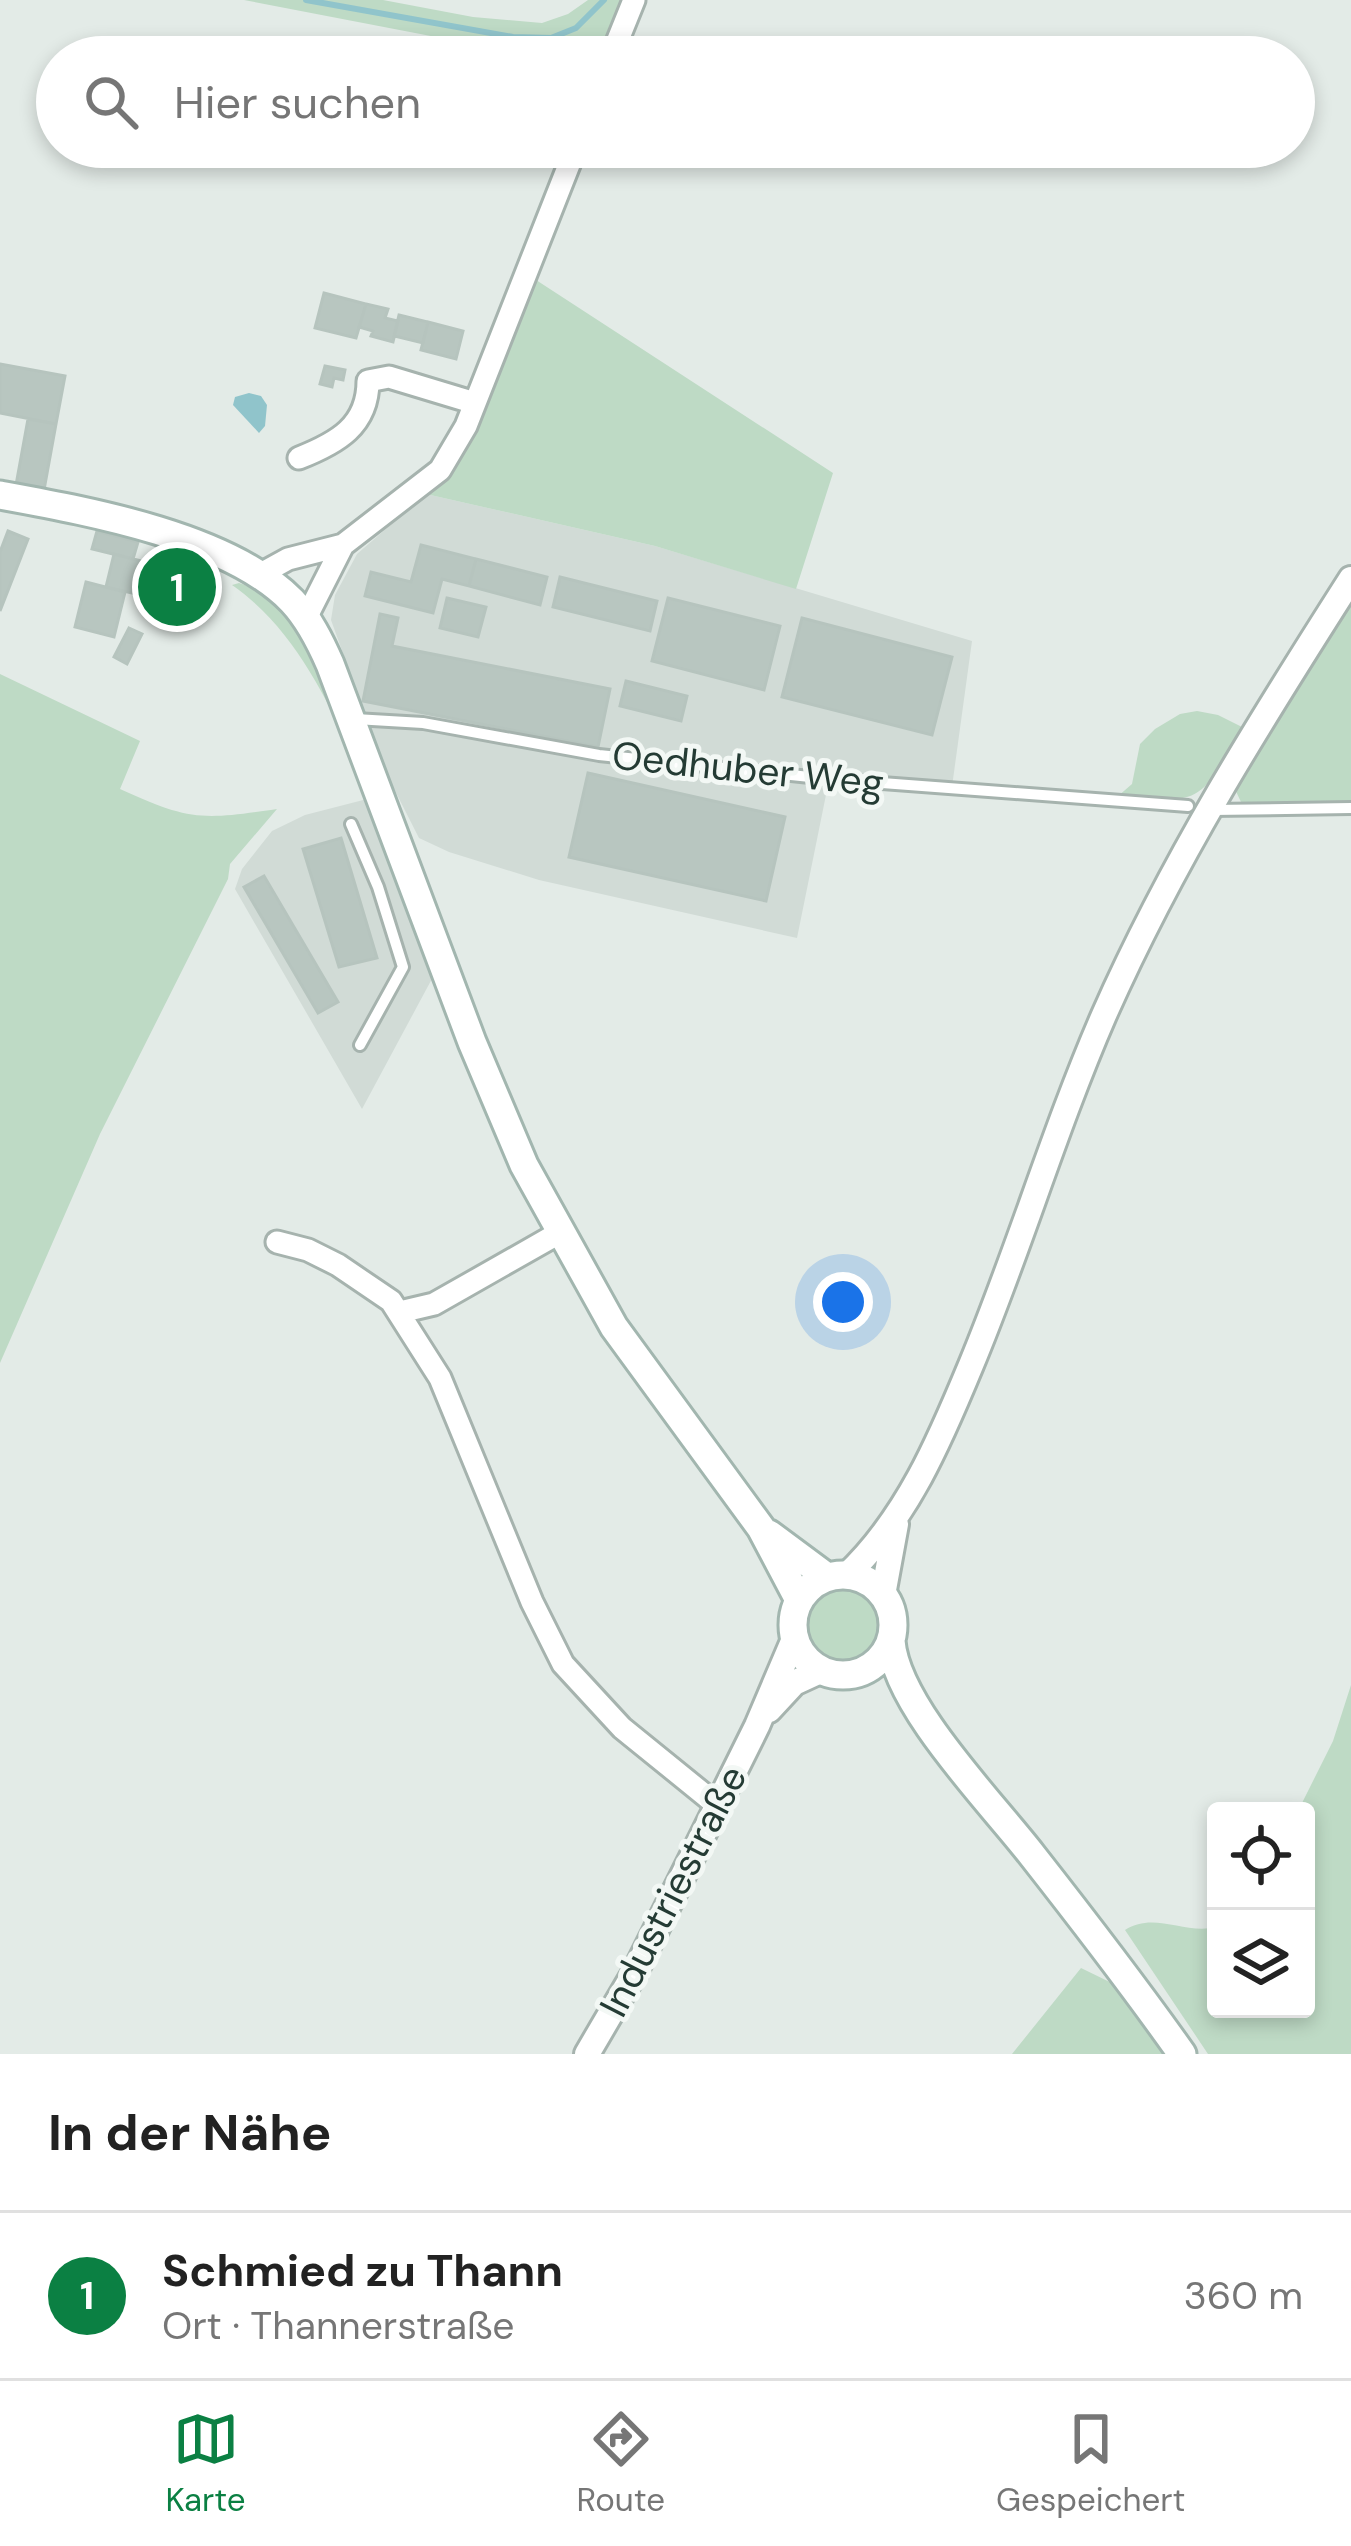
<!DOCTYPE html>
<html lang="de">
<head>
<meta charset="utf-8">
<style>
  :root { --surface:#fff; --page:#f2f2f2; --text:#222; --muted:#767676; --line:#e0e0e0; --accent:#0b8043 }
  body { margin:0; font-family:"DM Sans",sans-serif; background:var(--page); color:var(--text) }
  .controls { position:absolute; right:36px; bottom:36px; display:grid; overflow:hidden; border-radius:12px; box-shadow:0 6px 18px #0003 }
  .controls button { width:108px; height:108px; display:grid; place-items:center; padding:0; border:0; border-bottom:3px solid var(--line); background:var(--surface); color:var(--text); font:60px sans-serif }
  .you { position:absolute; left:843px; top:1302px; width:42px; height:42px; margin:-30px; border:9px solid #fff; border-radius:50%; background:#1a73e8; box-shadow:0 0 0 18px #1a73e833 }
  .badge { display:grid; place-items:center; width:78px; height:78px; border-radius:50%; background:var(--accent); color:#fff; font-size:39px; font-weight:700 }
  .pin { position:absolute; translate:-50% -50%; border:6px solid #fff; box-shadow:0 3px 12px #0006 }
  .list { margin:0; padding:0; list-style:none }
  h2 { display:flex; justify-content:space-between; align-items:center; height:156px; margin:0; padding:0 48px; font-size:51px }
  h2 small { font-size:39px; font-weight:400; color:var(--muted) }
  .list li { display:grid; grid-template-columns:78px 1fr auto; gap:36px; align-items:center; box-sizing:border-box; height:168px; padding:0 48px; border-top:3px solid var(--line) }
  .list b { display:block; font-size:45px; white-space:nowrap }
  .list p { margin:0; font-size:39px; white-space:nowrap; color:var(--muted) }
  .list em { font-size:39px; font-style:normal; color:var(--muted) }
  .icon { flex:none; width:66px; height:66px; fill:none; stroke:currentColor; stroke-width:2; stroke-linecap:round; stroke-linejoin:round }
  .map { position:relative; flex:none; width:1351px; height:2054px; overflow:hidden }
  .search { position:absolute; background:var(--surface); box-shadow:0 6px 18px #0003; left:36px; right:36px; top:36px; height:132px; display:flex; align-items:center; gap:30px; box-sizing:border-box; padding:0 42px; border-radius:66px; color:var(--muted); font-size:45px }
  .sheet { height:324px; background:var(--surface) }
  nav { display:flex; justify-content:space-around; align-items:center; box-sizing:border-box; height:168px; border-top:3px solid var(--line); background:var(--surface); font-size:33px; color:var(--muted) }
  nav a { display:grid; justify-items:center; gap:6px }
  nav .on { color:var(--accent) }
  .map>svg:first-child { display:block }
  .built { fill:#d1dbd6 }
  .green { fill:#bedac5 }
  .water { fill:#90c4cb }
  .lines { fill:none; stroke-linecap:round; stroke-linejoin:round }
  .stream { stroke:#90c4cb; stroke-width:6 }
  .building { fill:#b8c6c0; stroke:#b6c4be; stroke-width:3 }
  .service-casing { stroke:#a6b3ae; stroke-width:16 }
  .minor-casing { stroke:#a6b3ae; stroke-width:27 }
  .tertiary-casing { stroke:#a6b3ae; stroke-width:30 }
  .secondary-casing { stroke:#a2b6af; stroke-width:33 }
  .service { stroke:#fff; stroke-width:10 }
  .minor { stroke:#fff; stroke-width:21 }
  .tertiary { stroke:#fff; stroke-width:24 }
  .secondary { stroke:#fff; stroke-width:27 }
  .labels { text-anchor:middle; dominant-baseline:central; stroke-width:10; stroke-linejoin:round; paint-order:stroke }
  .street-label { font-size:39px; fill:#243b34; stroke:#f3f8f5 }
</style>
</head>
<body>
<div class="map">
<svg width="1351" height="2054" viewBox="0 0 1351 2054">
  <rect width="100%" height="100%" fill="#e3ebe7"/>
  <!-- built -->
  <path class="built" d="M426,494L655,546L972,641L951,794L828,785L797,938L539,880L449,852L419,838L387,775L331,620L335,595L357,554Z
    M371,798L434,975L362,1109L235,889L242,869L272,831L305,815Z"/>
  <!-- green -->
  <path class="green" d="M244,0H383L473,17L542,23L568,14L588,0H623L603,49L592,41L524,54Z
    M533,278L833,473L796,589L655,546L426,494L445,473Z
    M239,583C308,606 327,691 352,751C321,689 291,626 232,585Z
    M1351,595V803L1241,802L1233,785Z
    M0,674L140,741L120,789C190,821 202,820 277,809L230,864L228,879L100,1134L0,1363Z
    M1197,711L1218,715L1244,728C1196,803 1208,803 1117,797L1132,784L1140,744L1155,729L1180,714Z
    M805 1624a40 40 0 1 1 80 0a40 40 0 1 1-80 0Z
    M1351,1685V2054H1208L1125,1930C1154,1911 1185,1935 1216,1927V2009H1306V1811H1298L1333,1741Z
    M1081,1968L1124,1989L1172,2054H1012Z"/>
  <!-- water -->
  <path class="water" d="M249,393L261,396L267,405L265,426L259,433L233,405L235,397Z"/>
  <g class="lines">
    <!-- stream -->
    <path class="stream" d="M306,0L513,37L551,38L576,28L604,0"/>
  </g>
  <!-- building -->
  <path class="building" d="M324,293L366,304L356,338L315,328Z
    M366,304L388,309L385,318L398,321L393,342L371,336L373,331L359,327Z
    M399,315L428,322L423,343L394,336Z
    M428,322L463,331L456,359L421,350Z
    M0,364L65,376L56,424L0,413Z
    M325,366L345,370L343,380L334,378L332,387L320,384Z
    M28,419L56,424L44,490L16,485Z
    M8,531L28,539L0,611V552Z
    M97,531L138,542L133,559L92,549Z
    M421,545L476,559L469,586L442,579L433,613L365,596L371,572L411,582Z
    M114,554L161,566L153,598L106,587Z
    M476,559L547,577L540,605L469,586Z
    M161,566L202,576L194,609L153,598Z
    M560,577L657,601L650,631L553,607Z
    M86,582L125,592L114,637L75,627Z
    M447,598L486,607L478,637L440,628Z
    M668,598L780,626L764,690L652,661Z
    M380,614L398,618L392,646L610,689L598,747L363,701Z
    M802,618L952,657L932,735L782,697Z
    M129,628L142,634L127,664L114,657Z
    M626,681L687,696L681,721L620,706Z
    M588,773L785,817L766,901L569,857Z
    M341,838L377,958L339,967L303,849Z
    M264,876L338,1002L318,1013L244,887Z"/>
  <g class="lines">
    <defs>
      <path id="service" d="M355,719L423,723L599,755L829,779L1188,806
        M1211,810L1351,808
        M351,824L378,887L403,967L360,1045"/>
      <path id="minor" d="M611,57L634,0
        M299,458C337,443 368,426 368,381L389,377L475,403
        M259,575L288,559L343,545L440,470L466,426L576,147
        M306,618L343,545
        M277,1242L308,1250L338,1265L391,1301L440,1378L532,1602L563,1664L622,1728L717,1805
        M400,1312L434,1304L559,1233"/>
      <path id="tertiary" d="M847,1575C907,1518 940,1440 971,1365C1019,1250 1054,1130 1104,1015C1172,861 1261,720 1351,579
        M883,1595L896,1524
        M769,1710L794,1683L820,1671
        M587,2054L635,1972L757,1726L794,1639"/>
      <path id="secondary" d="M0,495C87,511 229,536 292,601C309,619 320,641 330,664L472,1042L524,1165L614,1327L761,1528L799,1600
        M769,1534L827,1577
        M793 1625a50 50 0 1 1 100 0a50 50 0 1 1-100 0Z
        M891,1641C896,1706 991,1802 1032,1855C1083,1920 1134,1986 1182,2054"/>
    </defs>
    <!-- service casing -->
    <use href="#service" class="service-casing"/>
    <!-- minor casing -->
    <use href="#minor" class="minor-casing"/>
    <!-- tertiary casing -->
    <use href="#tertiary" class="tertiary-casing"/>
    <!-- secondary casing -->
    <use href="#secondary" class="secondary-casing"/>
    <!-- service -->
    <use href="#service" class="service"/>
    <!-- minor -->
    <use href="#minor" class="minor"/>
    <!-- tertiary -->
    <use href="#tertiary" class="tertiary"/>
    <!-- secondary -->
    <use href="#secondary" class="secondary"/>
  </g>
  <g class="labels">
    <!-- street labels -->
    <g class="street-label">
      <text transform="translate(748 769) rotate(6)">Oedhuber Weg</text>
      <text transform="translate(673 1891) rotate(-63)">Industriestraße</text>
    </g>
  </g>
</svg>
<div class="controls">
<button><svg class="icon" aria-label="locate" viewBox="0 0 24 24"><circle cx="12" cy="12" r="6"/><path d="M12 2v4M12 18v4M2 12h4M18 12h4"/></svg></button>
<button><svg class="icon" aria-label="layers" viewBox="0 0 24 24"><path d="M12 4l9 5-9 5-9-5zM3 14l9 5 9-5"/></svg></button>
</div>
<div class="you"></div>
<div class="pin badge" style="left:177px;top:587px">1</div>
<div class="search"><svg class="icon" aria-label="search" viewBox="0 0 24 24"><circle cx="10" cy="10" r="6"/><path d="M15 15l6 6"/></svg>Hier suchen</div>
</div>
<section class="sheet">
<h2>In der Nähe<small></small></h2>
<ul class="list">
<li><span class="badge">1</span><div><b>Schmied zu Thann</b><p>Ort · Thannerstraße</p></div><em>360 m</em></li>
</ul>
</section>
<nav>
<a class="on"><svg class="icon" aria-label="map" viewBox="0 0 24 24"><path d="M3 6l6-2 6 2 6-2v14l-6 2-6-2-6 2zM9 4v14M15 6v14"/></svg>Karte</a>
<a><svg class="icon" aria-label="directions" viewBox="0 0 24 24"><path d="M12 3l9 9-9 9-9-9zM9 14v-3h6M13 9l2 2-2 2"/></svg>Route</a>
<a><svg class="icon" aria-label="saved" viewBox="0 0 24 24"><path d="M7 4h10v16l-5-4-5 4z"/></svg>Gespeichert</a>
</nav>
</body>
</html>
